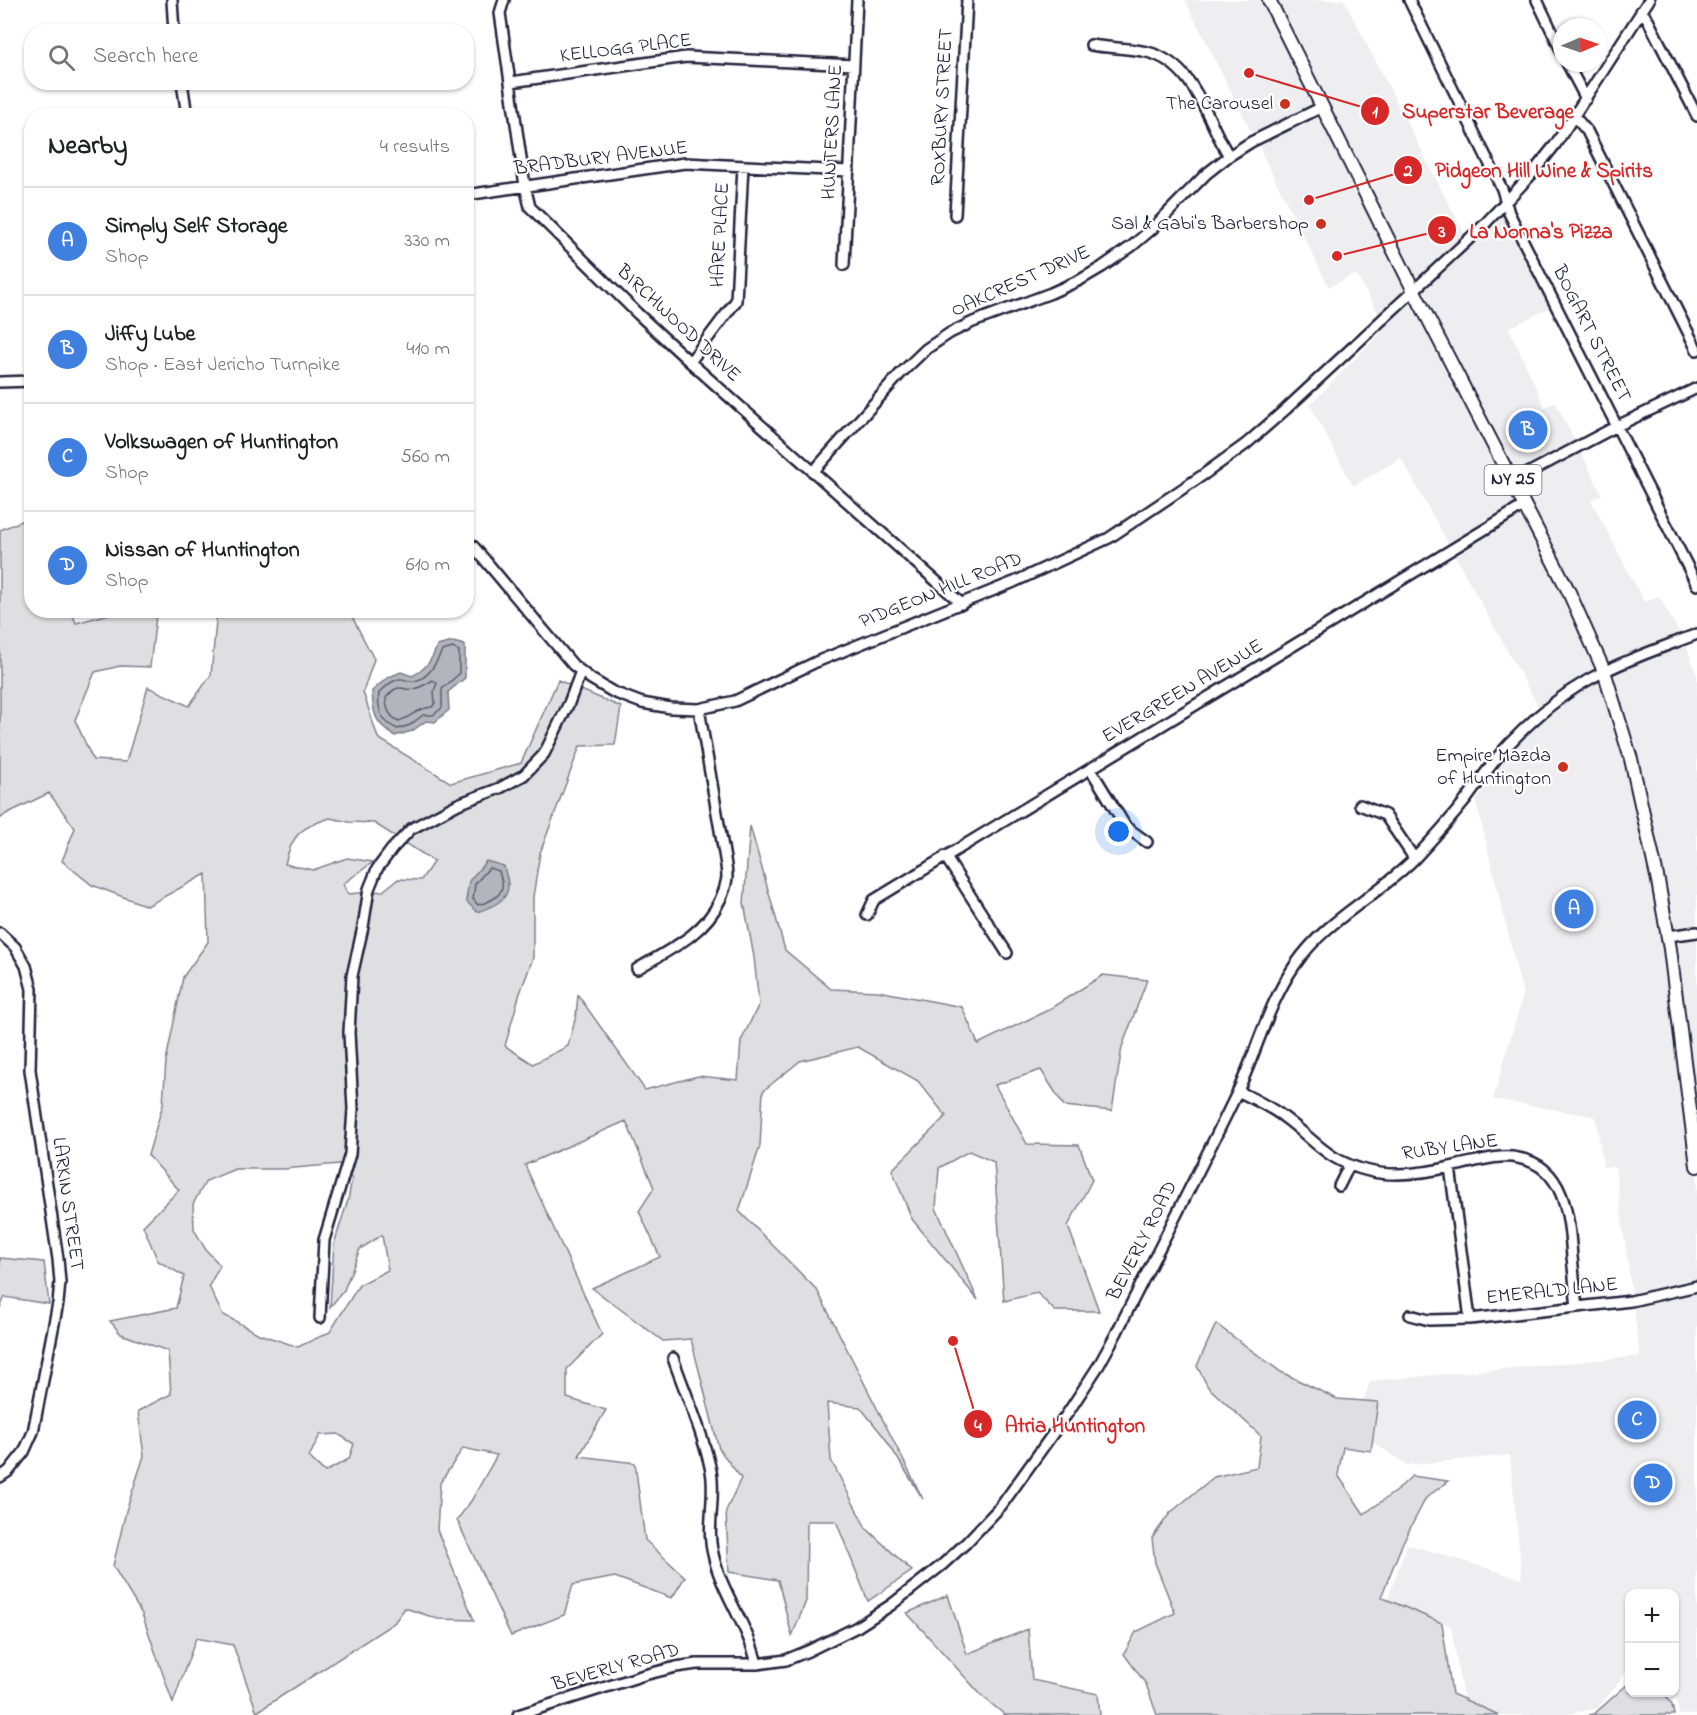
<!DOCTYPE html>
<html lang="en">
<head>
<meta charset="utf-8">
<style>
  :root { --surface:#fff; --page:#f6f6f6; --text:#202124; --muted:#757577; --line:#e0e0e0; --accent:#d93025 }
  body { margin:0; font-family:"Indie Flower",sans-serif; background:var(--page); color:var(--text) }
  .controls { position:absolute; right:18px; bottom:18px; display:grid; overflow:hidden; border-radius:12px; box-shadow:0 2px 4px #0004 }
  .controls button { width:54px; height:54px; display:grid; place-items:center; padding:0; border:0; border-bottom:2px solid var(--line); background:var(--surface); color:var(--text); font:30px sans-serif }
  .compass { position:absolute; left:1553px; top:18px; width:54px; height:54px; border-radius:50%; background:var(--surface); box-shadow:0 2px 4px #0004; rotate:88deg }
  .you { position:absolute; left:1119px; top:832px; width:21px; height:21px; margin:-15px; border:4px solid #fff; border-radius:50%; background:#1a73e8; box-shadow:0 0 0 9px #1a73e833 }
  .badge { display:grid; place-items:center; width:39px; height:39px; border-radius:50%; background:var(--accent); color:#fff; font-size:20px; font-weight:700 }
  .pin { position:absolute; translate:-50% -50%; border:3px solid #fff; box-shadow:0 2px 6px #0006 }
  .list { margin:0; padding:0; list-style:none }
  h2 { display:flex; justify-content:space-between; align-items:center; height:78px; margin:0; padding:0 24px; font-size:26px }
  h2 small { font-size:20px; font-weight:400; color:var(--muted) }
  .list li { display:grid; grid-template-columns:39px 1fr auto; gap:18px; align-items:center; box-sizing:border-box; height:108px; padding:0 24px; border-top:2px solid var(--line) }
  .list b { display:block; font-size:22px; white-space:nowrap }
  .list p { margin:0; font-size:20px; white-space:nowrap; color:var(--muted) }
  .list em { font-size:20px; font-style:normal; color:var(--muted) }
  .icon { flex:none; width:33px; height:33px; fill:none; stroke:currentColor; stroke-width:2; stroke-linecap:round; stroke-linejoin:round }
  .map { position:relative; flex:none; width:1697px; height:1715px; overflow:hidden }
  .search { position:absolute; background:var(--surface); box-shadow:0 2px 4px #0004; left:24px; top:24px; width:450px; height:66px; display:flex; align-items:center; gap:15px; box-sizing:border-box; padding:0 21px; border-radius:24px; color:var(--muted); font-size:22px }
  .panel { position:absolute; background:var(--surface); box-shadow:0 2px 4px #0004; left:24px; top:108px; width:450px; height:510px; border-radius:24px }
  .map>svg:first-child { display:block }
  .built { fill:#eeeef1 }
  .green { fill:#dfdfe2; stroke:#80808e; stroke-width:1.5; fill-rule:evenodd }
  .water { fill:#b4b4bc; stroke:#7a7a88; stroke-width:1.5 }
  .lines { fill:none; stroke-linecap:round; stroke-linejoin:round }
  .shore { stroke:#5c5c6f; stroke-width:1.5 }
  .minor-casing { stroke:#22223b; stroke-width:14 }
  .major-casing { stroke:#22223b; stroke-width:16 }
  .minor { stroke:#fff; stroke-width:9 }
  .major { stroke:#fff; stroke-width:12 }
  .poi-dot { fill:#c8321e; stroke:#fff; stroke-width:2 }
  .labels { text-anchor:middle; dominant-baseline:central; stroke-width:4.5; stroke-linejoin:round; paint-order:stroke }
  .shield { fill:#fff; stroke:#646476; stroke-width:1.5 }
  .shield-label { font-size:18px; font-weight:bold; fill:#22223b }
  .street-label { font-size:20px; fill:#22223b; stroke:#fff }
  .poi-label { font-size:20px; fill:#22223b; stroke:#fff; text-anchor:end }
  .leader { fill:none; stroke:#d62828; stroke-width:2 }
  .callout-dot { fill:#d62828; stroke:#fff; stroke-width:2 }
  .mark-label { font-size:18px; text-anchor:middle; font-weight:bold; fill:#fff }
  .callout-label { font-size:21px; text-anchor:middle; font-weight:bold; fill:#d62828; stroke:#fff; stroke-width:4.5; stroke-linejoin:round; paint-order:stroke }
</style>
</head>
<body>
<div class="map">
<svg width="1697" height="1715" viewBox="0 0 1697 1715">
  <rect width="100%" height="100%" fill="#fff"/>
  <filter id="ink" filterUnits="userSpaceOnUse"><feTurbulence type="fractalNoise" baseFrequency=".0167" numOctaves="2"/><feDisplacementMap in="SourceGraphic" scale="12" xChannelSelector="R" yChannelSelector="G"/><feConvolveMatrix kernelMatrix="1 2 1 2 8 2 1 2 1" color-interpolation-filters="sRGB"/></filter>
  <g filter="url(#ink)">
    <!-- built -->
    <path class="built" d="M1185,0H1344L1470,245L1502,213L1549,308L1509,328L1545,407L1555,402L1602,494L1591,500L1644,602L1659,596L1686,645L1697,675V1715H1679L1676,1699L1651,1704L1649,1693L1674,1692V1594H1630L1629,1669L1598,1708L1563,1715H1500L1464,1704L1451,1626L1386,1604L1407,1544L1522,1579L1510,1455L1407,1465L1354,1430L1370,1381L1640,1356L1615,1167H1603L1596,1117L1493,1099L1523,995L1476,801L1539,708L1401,458L1353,486L1310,405L1386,327L1356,274L1329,287Z"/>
    <!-- green -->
    <path class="green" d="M31,517L32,610L71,611L76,623L113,613L115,611H154L156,616L150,667L120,666L95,672L75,720L93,760L126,762L148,687L189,706L211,675L217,611H349L374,659L363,692L378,738L451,783L521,763L558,680L621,707L615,745L580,746L540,853L533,897V958L519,996L505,1046L533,1064L568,1046L576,1016L578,995L645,1090L698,1076L738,1080L741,1041L759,1004L754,957L744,903L750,826L785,950L831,989L878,991L962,1007L978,1044L1048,1010L1103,975L1147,980L1122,1047L1112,1111L1064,1106L1041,1070L995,1085L1027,1144L1079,1145L1092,1180L1068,1226L1099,1311H1055L1037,1293L1004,1301L994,1162L969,1151L939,1168L936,1208L978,1300L912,1219L892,1170L946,1116L918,1081L858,1047L800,1061L763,1091L760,1146L739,1211L817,1290L923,1499L885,1438L860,1407L827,1403L831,1460L849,1495L866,1528L912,1571L868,1601L836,1521H807L806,1601L792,1636L778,1580L729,1572L726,1511L741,1478L719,1449L691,1339L663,1341L592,1288L660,1257L639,1211L654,1188L626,1121L525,1165L602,1334L567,1369V1398L606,1410L579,1456L635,1463L645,1540L685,1577L672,1598L615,1577L573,1585L564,1615L511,1636L457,1520L471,1501L497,1455L463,1448L440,1483L437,1530L474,1620L438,1619L405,1608L394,1623L257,1712L233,1645L196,1638L173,1703L142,1614L113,1566L126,1511L144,1456L138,1411L171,1394L168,1351L121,1334L110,1321L176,1308L184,1276L158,1261L143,1226L179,1190L148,1155L163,1104L166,1061L183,977L208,942L206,874L147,906L92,885L62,861L75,828L49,793L6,814L0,819V530ZM330,818L349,822L374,823L434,861L421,880L398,879L383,891L348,894L343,884L373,862L347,858L313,870L285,864C292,834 301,827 330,818ZM339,1164L352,1179L348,1200L334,1244L330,1307L344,1290L360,1249L382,1235L388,1270L359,1285L330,1332L298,1347L259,1334L222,1314L209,1286L220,1265L206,1250L194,1229L193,1204L206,1181L235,1169H283ZM338,1434L354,1444L349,1459L325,1472L309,1457L320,1435Z
      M0,1258L44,1262L49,1304L5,1297L0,1308Z
      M1216,1324L1281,1372L1337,1399L1378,1402L1371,1451L1343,1447L1338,1475L1364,1514L1396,1491L1412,1476L1448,1481L1426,1498L1403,1542L1381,1597L1442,1623L1452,1694L1499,1715H1157L1146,1684L1124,1654L1136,1632L1175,1613L1155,1563L1152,1538L1170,1513L1214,1477L1257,1467L1261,1436L1208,1387L1197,1366Z
      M948,1595L967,1654L1028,1629L1032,1680L1098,1694L1100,1715H1005L982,1696L907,1613Z
      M1629,1683L1630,1692L1664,1693L1672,1705L1674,1715H1589L1594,1714Z"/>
    <!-- water -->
    <path class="water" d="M453,642L465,645V678L448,692L449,710L435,722L426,721L412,731L395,736C375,723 373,715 372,691L387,678L401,672L412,676C426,669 432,660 437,646Z
      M486,861L504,866C505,872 508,879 508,885C509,901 489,908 477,912L466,901L469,881Z"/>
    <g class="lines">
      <!-- shore -->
      <path class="shore" d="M453,648L459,651V674L442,689V708L433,715H423L410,725L398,729C382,723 377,709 379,693C385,688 390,681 399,679C404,678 407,682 413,681C428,680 436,663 442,651Z
        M433,680L437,683L434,691L435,703L432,707C417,708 412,717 399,721C389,717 386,708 386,698C400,680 401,692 415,689C421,687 428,683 433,680Z
        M489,868L499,871C500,876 503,882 502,887C501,897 487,903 478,905L473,899L475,884Z"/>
      <defs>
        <path id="minor" d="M172,0L174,32
          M504,0L500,13L525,186L530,207L638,314L690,362L962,604
          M1409,0L1502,189L1509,213L1697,585
          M1537,0L1562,52
          M1641,11L1647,18L1697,116
          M1091,45C1109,48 1129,48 1147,52C1196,64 1206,120 1229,156
          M1567,63L1586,99
          M182,82L187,116
          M511,82L686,57L854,65
          M1574,116L1587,131L1697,350
          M466,195L685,163L849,171
          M955,215L967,0
          M844,265L857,0
          M690,362L736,301L743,166
          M0,382L32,381
          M813,472L901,373L926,349L950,333L973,322L1051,293L1080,280L1102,267L1132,246L1152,229L1206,174L1229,156L1251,142L1322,107
          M1513,481L1617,426L1697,388
          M466,540L474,547L573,665L591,679L613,692L642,703L671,708L699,709L735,701L816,662L1014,582L1109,538L1203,475L1246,444L1286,409L1482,227L1530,176L1555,145L1649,0
          M1091,770L1126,827L1147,842
          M1360,805L1385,815L1414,858
          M945,856L1007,953
          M867,915L874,900L1525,505
          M0,933L15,947L26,966L32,989L30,1070L58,1259L60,1282L58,1303L33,1432L24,1452L9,1471L0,1477
          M1668,936L1697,932
          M637,969C668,950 704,935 720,900C723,894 726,885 727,878C727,872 726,865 725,859L699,709
          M1238,1091C1254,1099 1271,1107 1285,1118C1317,1142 1327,1161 1369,1171C1397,1178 1431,1172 1459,1165C1478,1161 1499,1154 1518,1158C1566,1166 1569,1219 1572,1257C1574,1274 1575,1291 1577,1307
          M1450,1167L1470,1319
          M1339,1186L1349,1166
          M1410,1315L1429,1320L1470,1319L1631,1301L1697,1286
          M320,1318L324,1240L350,1154L353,1109L349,1033L352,976L363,927L369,889L377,869L392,849L411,829L458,804L500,788L524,775L544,754L569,703L581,671
          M673,1358C686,1395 703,1433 711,1471C716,1498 706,1527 713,1554C721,1592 748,1625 757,1664
          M518,1715L644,1675L676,1667L697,1664H757L786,1660L808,1651L857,1627L891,1605L942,1565L966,1543L1001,1506L1067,1414L1099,1365L1116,1334C1156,1254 1198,1174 1237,1093C1257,1051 1268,1004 1295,965C1327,918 1377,897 1415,858C1432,840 1449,821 1465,801C1480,781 1493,760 1511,742C1534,718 1560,696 1588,680C1622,661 1661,648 1697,634"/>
        <path id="major" d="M1269,0L1414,291L1568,590L1604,671L1631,759L1658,881L1670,949L1697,1166"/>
      </defs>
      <!-- minor casing -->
      <use href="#minor" class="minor-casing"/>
      <!-- major casing -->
      <use href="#major" class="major-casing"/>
      <!-- minor -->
      <use href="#minor" class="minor"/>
      <!-- major -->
      <use href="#major" class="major"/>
    </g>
  </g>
  <!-- markers -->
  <g class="poi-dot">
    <circle cx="1285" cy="104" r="6"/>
    <circle cx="1321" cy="224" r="6"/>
    <circle cx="1563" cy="767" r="6"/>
  </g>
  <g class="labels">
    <!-- shield labels -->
    <rect class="shield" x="1484.5" y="465" width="57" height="30" rx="4.5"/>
    <g class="shield-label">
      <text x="1513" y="480">NY 25</text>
    </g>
    <!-- street labels -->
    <g class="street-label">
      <text transform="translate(626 49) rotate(-7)">KELLOGG PLACE</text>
      <text transform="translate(943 107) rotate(-87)">ROXBURY STREET</text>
      <text transform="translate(833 132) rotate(-87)">HUNTERS LANE</text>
      <text transform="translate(601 159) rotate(-7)">BRADBURY AVENUE</text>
      <text transform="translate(721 235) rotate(-87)">HARE PLACE</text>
      <text transform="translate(1021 282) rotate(-24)">OAKCREST DRIVE</text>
      <text transform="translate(678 324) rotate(43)">BIRCHWOOD DRIVE</text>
      <text transform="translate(1591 334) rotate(63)">BOGART STREET</text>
      <text transform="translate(941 591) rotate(-22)">PIDGEON HILL ROAD</text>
      <text transform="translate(1183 692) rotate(-31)">EVERGREEN AVENUE</text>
      <text transform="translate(1450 1148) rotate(-8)">RUBY LANE</text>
      <text transform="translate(67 1204) rotate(82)">LARKIN STREET</text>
      <text transform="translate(1143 1241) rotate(-63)">BEVERLY ROAD</text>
      <text transform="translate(1552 1292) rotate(-6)">EMERALD LANE</text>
      <text transform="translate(616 1668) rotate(-16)">BEVERLY ROAD</text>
    </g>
    <!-- poi labels -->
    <g class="poi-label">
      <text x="1273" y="104">The Carousel</text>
      <text x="1309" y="224">Sal &amp; Gabi's Barbershop</text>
      <text x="1551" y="756">Empire Mazda<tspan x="1551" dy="23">of Huntington</tspan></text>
    </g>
  </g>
  <!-- callouts -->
  <path class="leader" d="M1249 73L1375 111M1309 200L1408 170M1337 256L1442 230M953 1341L978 1424"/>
  <g class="callout-dot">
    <circle cx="1249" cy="73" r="6"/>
    <circle cx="1309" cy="200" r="6"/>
    <circle cx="1337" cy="256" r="6"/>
    <circle cx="953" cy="1341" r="6"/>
    <circle cx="1375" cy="111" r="15"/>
    <circle cx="1408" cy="170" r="15"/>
    <circle cx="1442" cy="230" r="15"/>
    <circle cx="978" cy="1424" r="15"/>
  </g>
  <g class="mark-label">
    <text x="1375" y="117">1</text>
    <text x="1408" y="176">2</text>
    <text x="1442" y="237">3</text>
    <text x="978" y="1431">4</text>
  </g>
  <g class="callout-label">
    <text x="1488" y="118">Superstar Beverage</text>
    <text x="1544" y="177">Pidgeon Hill Wine &amp; Spirits</text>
    <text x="1541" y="238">La Nonna's Pizza</text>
    <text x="1075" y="1432">Atria Huntington</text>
  </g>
</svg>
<div class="controls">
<button>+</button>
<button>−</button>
</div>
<svg class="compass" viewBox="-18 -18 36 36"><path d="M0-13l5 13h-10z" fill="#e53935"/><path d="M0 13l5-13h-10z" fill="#757577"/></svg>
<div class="you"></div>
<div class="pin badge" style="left:1574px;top:909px;background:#3f7fe0">A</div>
<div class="pin badge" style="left:1528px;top:430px;background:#3f7fe0">B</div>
<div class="pin badge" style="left:1637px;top:1420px;background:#3f7fe0">C</div>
<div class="pin badge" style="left:1653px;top:1483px;background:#3f7fe0">D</div>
<div class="search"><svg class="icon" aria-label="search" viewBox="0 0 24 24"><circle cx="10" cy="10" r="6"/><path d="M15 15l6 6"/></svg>Search here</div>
<section class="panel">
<h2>Nearby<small>4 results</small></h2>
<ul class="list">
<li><span class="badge" style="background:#3f7fe0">A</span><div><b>Simply Self Storage</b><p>Shop</p></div><em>330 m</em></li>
<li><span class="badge" style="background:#3f7fe0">B</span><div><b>Jiffy Lube</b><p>Shop · East Jericho Turnpike</p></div><em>410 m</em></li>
<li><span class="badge" style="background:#3f7fe0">C</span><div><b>Volkswagen of Huntington</b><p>Shop</p></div><em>560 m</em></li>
<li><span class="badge" style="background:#3f7fe0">D</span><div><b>Nissan of Huntington</b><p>Shop</p></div><em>610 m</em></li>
</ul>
</section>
</div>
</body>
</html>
